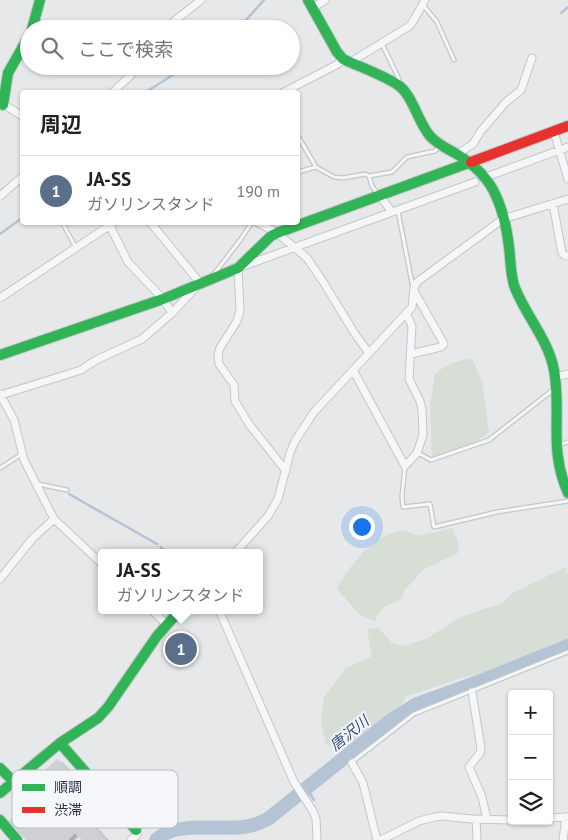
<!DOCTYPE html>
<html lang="ja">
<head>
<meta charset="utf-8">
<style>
  :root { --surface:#fff; --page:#f2f2f2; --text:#202124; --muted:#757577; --line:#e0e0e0; --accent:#6c737f }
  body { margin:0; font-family:"PT Sans","Noto Sans JP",sans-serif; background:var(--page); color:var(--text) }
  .controls { position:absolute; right:15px; bottom:15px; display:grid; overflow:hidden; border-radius:5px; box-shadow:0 1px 4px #0004 }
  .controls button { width:45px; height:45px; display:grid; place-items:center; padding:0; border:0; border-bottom:1px solid var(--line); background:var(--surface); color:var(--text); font:25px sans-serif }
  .you { position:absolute; left:361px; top:526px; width:18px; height:18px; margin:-12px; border:4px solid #fff; border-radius:50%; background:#1a73e8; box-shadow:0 0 0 8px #1a73e833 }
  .badge { display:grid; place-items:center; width:32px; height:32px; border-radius:50%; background:var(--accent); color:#fff; font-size:16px; font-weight:700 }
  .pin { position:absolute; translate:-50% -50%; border:2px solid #fff; box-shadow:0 1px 5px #0006 }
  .popup { position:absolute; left:98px; top:549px; width:165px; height:65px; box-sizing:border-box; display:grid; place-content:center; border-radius:5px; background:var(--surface); filter:drop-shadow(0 1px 4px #0005); font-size:16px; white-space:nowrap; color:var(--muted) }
  .popup b { font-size:19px; color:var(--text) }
  .popup::after { content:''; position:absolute; left:50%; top:100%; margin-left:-10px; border:10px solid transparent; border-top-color:var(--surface) }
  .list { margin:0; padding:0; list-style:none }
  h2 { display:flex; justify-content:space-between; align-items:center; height:65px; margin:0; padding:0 20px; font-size:21px }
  h2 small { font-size:16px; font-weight:400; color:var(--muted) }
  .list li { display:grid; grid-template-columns:32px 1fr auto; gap:15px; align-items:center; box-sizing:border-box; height:70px; padding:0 20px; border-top:1px solid var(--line) }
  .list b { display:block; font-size:19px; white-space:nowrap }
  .list p { margin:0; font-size:16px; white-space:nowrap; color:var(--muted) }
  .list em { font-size:16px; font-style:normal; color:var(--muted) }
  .icon { flex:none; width:28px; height:28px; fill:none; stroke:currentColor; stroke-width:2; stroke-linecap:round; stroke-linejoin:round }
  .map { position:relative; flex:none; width:568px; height:840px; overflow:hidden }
  .search { position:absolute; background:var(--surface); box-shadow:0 1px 4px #0004; left:20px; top:20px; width:280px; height:55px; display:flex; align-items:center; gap:12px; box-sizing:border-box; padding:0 18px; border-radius:28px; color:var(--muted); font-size:19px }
  .panel { position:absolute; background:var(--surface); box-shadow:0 1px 4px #0004; left:20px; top:90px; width:280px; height:135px; border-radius:5px }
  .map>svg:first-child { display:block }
  .green { fill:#d6ded6 }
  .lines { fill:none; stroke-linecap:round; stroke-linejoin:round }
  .stream { stroke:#b4c4d5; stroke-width:2.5 }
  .river { stroke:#b4c4d5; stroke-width:14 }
  .building { fill:#ced0d3; filter:url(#shadow) }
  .lane-casing { stroke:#c4c6c8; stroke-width:5.5 }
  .street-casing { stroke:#c4c6c8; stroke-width:9 }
  .fast-casing { stroke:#c4c6c8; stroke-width:12 }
  .jam-casing { stroke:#c4c6c8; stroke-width:12 }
  .lane { stroke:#f5f6f7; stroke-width:3 }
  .street { stroke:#f5f6f7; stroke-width:7 }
  .fast { stroke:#30b455; stroke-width:10 }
  .jam { stroke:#e5322d; stroke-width:10 }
  .labels { text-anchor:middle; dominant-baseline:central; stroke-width:4; stroke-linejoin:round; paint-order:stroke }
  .water-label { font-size:15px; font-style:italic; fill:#34527a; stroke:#f4f6f9 }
  .key { fill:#f4f6f9; stroke:#b8bcc3; stroke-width:1 }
  .key-label { font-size:14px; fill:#2b3445 }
</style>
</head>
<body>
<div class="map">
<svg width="568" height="840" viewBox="0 0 568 840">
  <defs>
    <filter id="shadow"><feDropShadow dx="4" dy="2.5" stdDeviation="1" flood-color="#0004"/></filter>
  </defs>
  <rect width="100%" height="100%" fill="#e6e8ea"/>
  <!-- green -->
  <path class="green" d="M472,359L482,381L489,432L475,443L432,458L430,406L435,374C447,364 457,360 472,359Z
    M453,528L459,545L458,553L424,569L405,590L401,599L386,606L379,613L375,621L360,615L337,589C350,564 373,535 403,530L419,536Z
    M566,567L568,575V644L492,677L468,676L407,696L391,722L359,747L342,749L326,745L321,721L324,697L346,668L372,656L367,629L379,628L392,643L404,646L426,639L460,617L502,603L511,594Z"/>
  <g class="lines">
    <!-- stream -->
    <path class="stream" d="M561,13L568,7
      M238,29L264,0
      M146,92L179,71L180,66
      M0,234L22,218
      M69,494L157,544
      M161,547L166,553
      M304,784L314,800"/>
    <!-- river -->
    <path class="river" d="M156,840C174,821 218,830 243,827C252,826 260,823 268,819L390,721L417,704L486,679L568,646"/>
  </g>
  <!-- building -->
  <path class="building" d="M57,759L76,780L80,776L92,790L75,806L106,840H82L75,833L68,840H26L9,821L37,795L29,785Z
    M106,806L118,820L113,824L101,811Z"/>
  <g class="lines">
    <defs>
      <path id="lane" d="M423,5L437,22L454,60
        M382,44L399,79V82
        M298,136L316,167
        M298,172L316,167L334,177L343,178L365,174L369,176L392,172L407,157L435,151L439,147
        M369,176L372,186L377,193
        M398,211L413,288
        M62,222L76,248
        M214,274L241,239L252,222
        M559,445L568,442
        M418,453L431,460L489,440L554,389
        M405,466L402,496L403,507L430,504L434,527L497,512L568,501
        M0,468L22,454
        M38,484L67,490
        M352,762L414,714L568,652"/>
      <path id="street" d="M313,8L325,0
        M164,29L201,0
        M352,64L354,60L408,27L412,23L425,0
        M113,92L131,75L134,66
        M284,92L338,64L343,59
        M0,102L22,116
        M554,132L568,179
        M457,154L473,144L481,131L506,102L521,90L532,58
        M486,177L568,147
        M0,196L22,177
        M380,196L392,212
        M553,204L562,253L564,255L568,256
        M257,222L277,233L307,258L322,280L355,334L369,353
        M110,226L128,262L163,299L172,313
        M0,298L115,222
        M411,354L441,347L444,344L414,291
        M353,370L405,466L417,453L423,435L422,410L420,401L409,379L412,326L406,313
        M555,377L568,374
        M0,394L14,420L24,460L54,519L102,564
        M1,395L81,370L96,360L142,339L172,313L200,283L150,222
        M286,471L249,424L235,401L234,385L219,364L218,354L220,348L237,321L240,311L238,268L475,182
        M235,553L268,516L278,499L290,453L295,441L314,412L412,307L414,288L417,282L503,219L568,199
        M0,579L33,538L54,519
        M152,610L167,625
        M219,610L294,782L313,811L316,819L317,840
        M472,692L481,748L480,753L469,767L482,797L487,819
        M352,763L363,783L377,840
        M549,818L568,817
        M476,819L477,840
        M131,840L137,835L136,830
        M381,840L419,821L435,817L442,816L472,819L512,820
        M563,840L566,817"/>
      <path id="fast" d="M308,0L337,52L343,59C360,67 383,75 398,85C412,94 418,122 430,136C437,144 446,148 455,153C472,163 488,177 496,196C503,211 507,230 509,247C511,261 510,275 515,288C526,316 548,339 554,370C562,414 548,448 568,493
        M32,29L40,0
        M3,105L8,73L29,36
        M0,355L163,299L238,268L271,236L277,233L471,162
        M60,743L136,830
        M0,768L13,781
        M0,793L60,743L98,718L108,707L157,636L180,610
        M0,820L17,840"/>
      <path id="jam" d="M471,162L568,126"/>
    </defs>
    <!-- lane casing -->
    <use href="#lane" class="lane-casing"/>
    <!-- street casing -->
    <use href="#street" class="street-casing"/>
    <!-- fast casing -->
    <use href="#fast" class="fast-casing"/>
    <!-- jam casing -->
    <use href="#jam" class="jam-casing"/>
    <!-- lane -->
    <use href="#lane" class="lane"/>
    <!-- street -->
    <use href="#street" class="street"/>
    <!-- fast -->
    <use href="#fast" class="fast"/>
    <!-- jam -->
    <use href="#jam" class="jam"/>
  </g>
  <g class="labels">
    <!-- water labels -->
    <g class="water-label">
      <text transform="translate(349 733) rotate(-39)">唐沢川</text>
    </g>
  </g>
  <!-- legend -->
  <rect x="12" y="770" width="166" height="58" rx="8" class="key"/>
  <rect x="22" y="784" width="23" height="7" fill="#30b455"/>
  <rect x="22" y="807" width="23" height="6" fill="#e5322d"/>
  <g class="key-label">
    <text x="54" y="792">順調</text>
    <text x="54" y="815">渋滞</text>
  </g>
</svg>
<div class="controls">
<button>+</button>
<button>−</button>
<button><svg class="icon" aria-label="layers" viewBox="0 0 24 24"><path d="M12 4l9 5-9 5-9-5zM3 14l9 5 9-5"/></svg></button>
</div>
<div class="you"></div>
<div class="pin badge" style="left:181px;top:649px;background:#5c6f8a">1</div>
<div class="popup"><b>JA-SS</b>ガソリンスタンド</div>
<div class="search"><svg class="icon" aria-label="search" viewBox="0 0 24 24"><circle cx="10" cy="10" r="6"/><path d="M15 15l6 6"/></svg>ここで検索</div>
<section class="panel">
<h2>周辺<small></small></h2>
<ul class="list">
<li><span class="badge" style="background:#5c6f8a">1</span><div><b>JA-SS</b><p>ガソリンスタンド</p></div><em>190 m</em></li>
</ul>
</section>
</div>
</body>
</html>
